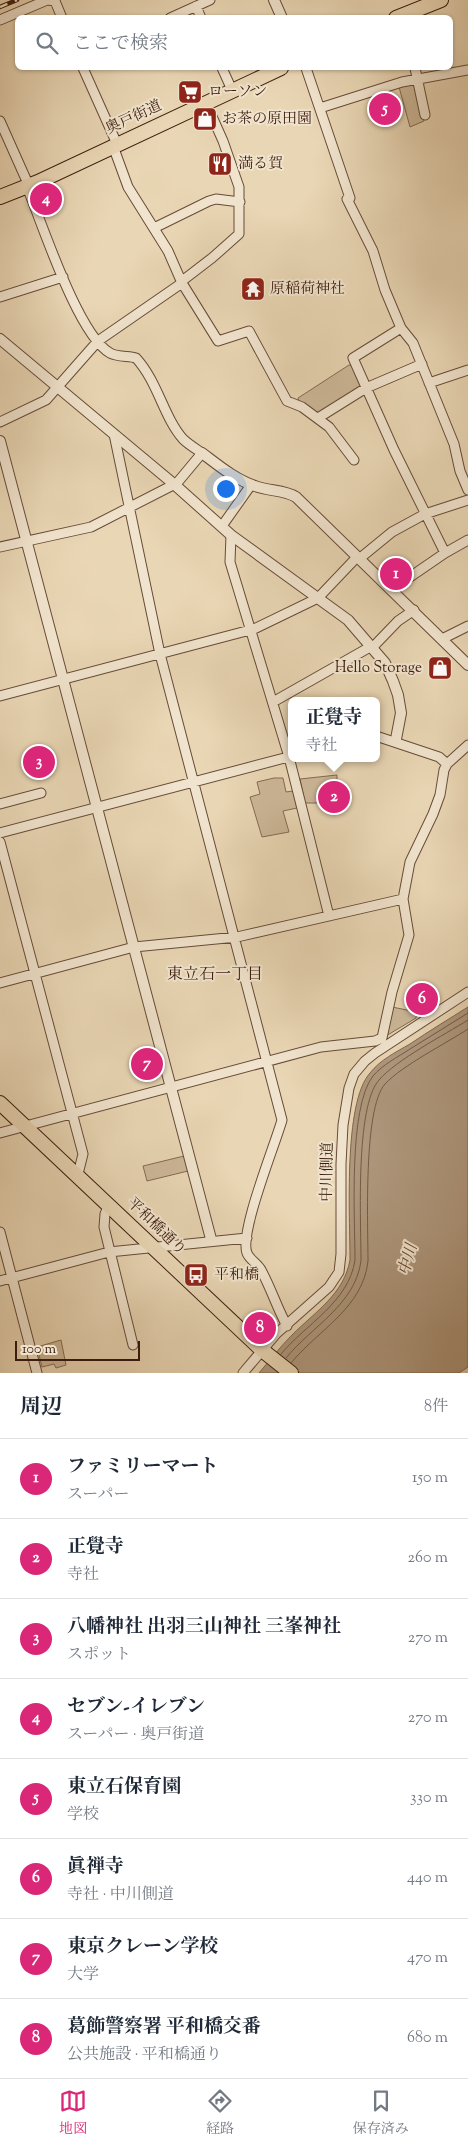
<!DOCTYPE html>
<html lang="ja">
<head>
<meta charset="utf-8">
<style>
  :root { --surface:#fff; --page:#f6f6f7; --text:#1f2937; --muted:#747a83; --line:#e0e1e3; --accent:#db2777 }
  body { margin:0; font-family:"Sorts Mill Goudy","Noto Serif JP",serif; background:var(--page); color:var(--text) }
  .scale { position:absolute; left:15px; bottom:12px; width:125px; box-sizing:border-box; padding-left:5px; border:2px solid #3c1d0e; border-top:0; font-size:14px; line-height:18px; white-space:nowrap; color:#3c1d0e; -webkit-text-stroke:4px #f1e4ce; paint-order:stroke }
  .you { position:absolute; left:225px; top:488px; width:18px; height:18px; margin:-12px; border:4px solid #fff; border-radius:50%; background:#1a73e8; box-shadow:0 0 0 8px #1a73e833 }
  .badge { display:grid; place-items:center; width:32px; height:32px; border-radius:50%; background:var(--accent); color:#fff; font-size:16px; font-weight:700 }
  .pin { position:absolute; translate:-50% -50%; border:2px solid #fff; box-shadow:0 1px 5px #0006 }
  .popup { position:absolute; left:288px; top:697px; width:92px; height:65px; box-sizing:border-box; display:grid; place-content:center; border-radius:8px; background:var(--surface); filter:drop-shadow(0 1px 4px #0005); font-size:16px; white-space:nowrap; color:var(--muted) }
  .popup b { font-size:19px; color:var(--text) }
  .popup::after { content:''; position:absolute; left:50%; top:100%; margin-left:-10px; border:10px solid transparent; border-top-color:var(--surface) }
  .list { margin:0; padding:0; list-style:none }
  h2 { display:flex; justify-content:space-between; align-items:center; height:65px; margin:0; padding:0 20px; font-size:21px }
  h2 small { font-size:16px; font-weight:400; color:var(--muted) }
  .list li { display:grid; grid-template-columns:32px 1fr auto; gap:15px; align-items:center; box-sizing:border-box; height:80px; padding:0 20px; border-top:1px solid var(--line) }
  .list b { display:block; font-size:19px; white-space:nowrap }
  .list p { margin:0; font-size:16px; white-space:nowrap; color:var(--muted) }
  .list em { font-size:16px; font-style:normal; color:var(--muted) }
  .icon { flex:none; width:28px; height:28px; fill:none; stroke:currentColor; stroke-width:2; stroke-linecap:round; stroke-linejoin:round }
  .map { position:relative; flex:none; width:468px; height:1373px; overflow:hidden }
  .search { position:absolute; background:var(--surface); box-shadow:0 1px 4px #0004; left:15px; right:15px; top:15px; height:55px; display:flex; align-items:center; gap:12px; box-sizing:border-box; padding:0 18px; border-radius:8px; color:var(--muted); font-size:19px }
  .sheet { height:705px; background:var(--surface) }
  nav { display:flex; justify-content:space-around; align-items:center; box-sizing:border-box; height:70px; border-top:1px solid var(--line); background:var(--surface); font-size:14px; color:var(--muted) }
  nav a { display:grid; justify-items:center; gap:2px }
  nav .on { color:var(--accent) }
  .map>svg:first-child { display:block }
  .green { fill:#ccb798; stroke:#846a53 }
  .water { fill:#ae977c; stroke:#806650 }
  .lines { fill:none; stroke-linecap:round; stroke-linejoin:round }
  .shore { stroke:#755a45; stroke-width:1 }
  .minor-casing { stroke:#674b38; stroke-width:11 }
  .tertiary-casing { stroke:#674b38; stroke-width:12 }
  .primary-casing { stroke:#3c1d0e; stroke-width:16 }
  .minor { stroke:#f1e4ce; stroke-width:9 }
  .tertiary { stroke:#f1e4ce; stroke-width:10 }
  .primary { stroke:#e9d6b4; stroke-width:14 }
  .rail-casing { stroke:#3c1d0e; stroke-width:4.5 }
  .rail { stroke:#f1e4ce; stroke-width:2.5; stroke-dasharray:8; stroke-linecap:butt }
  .labels { text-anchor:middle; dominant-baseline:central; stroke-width:4; stroke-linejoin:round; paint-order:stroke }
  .poi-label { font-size:15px; fill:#3c1d0e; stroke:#f1e4ce; text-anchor:start }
  .street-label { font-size:15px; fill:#3c1d0e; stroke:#f1e4ce }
  .neighbourhood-label { font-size:16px; fill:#3c1d0e; stroke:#f1e4ce }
  .water-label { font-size:16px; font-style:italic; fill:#644834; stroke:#f1e4ce }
</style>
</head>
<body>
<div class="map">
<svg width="468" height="1373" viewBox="0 0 468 1373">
  <rect width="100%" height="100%" fill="#e9d6b4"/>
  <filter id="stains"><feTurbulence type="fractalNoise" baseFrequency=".004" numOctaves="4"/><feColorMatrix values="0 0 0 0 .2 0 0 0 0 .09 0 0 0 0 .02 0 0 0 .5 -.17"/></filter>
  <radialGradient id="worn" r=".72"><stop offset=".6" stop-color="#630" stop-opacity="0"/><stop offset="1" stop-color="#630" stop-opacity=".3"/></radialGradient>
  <!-- green -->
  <path class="green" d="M414,84L416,85L424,121L410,127L399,87Z
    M349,365L353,366L361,385L360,388L317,414L299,402L298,398Z
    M337,775V787L326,788V803H305L300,779Z
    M274,778H283L286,792L293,791L297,808L283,811L289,832L262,837L250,797L260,794L257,782Z
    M392,1007L417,1012L416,1018L386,1036Z
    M184,1156L188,1171L147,1181L143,1166Z
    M61,1340L66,1365L56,1368L54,1364L42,1367L37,1347Z"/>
  <!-- water -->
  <path class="water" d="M468,1007V1367L459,1373H259C270,1360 280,1347 292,1335C315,1312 344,1294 350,1260C350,1218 343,1103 370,1073C380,1060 396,1052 410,1044C429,1031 449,1019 468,1007Z"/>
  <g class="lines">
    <!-- shore -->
    <path class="shore" d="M281,1354C306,1324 349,1302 355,1260C355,1219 348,1108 373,1076C382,1065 398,1057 410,1049C429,1037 449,1025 468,1013
      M286,1358C312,1326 355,1305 361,1261C361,1222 355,1107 379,1080C396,1060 444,1035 468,1020
      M291,1363C319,1329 363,1308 368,1261C368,1225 363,1109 385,1084C403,1065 445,1044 468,1029"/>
    <defs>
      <path id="minor" d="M55,1L62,18
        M196,6L201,18
        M170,18L210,0
        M0,20L47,0L55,1
        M83,68L117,144
        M222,68L232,90
        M306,68L350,198L347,199L373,251L385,290L401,328L413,343L454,444L460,471L468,490
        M415,68L425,115
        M320,108L402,82L468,70
        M0,121L29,186
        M113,146L128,187L168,251L182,283L218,341L249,331L287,401L302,407L329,427L354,460
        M154,228L209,201L216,199L240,202
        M182,281L212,258L239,234V187L223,141L206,103
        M0,297L63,277
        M401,328L353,358L394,450L445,553
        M429,383L468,370
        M318,418L366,388L422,364
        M0,422L46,400L98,341L182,283
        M114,434L160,654L282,1120C275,1145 239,1233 247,1253C249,1259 258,1264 261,1270C271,1288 277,1308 287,1326
        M222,526L251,485
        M231,535L230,562L289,757L329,916
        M0,547L91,527L177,483L202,453C196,449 188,444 183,439C164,418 158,382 136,358C129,356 117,357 110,353C78,335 42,223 27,187
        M359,559L392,532L425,514L468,500
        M391,590L445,553L468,540
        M442,639L468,626
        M372,648L398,621L414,610
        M0,696L254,629L318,598L357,557
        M273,702L370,647
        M376,736L439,757L447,764
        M0,804L41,793
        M0,833L292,756
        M0,842L83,1154L78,1174
        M0,983L134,947L237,937L403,899
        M0,1133L321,1047L375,1041L382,1038L392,992L409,935L403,899L410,862L433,814L440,795L444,770L447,764L468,745
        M109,1204L105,1214L104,1227L133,1345
        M0,1232L37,1373
        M0,1281L109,1252L247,1238
        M243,1373L276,1334L329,1287L339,1272L341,1254V1164L343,1125L349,1088L354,1074L365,1061L375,1053L468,992"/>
      <path id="tertiary" d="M274,0L282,18
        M0,339L175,485L231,535L348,620L385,663L393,681L398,695L401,713L396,739
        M0,441L211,1239
        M202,453C218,465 236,480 255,486C268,491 285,490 296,497L468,665"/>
      <path id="primary" d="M396,18L441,0
        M0,197L38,182L281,68
        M0,1103L262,1350L291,1373"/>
    </defs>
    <!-- minor casing -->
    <use href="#minor" class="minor-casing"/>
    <!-- tertiary casing -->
    <use href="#tertiary" class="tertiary-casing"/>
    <!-- primary casing -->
    <use href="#primary" class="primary-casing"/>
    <!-- minor -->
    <use href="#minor" class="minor"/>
    <!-- tertiary -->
    <use href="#tertiary" class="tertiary"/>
    <!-- primary -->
    <use href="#primary" class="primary"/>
    <defs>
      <path id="rail" d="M0,7L17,0"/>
    </defs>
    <!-- rail casing -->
    <use href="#rail" class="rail-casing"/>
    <!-- rail -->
    <use href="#rail" class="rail"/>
  </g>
  <!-- icons -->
  <defs>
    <symbol id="supermarket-square" viewBox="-11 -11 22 22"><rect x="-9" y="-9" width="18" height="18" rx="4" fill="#8f2418" stroke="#f1e4ce"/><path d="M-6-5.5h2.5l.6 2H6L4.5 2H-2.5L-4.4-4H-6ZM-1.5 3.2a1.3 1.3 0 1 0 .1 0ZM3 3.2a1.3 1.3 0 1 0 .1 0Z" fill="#fff"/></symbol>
    <symbol id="shop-square" viewBox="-11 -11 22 22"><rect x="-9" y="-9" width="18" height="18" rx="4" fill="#8f2418" stroke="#f1e4ce"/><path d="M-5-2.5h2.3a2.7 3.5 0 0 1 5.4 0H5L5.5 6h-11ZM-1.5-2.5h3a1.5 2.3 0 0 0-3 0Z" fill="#fff"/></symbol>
    <symbol id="restaurant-square" viewBox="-11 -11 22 22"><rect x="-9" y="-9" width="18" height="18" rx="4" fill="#8f2418" stroke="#f1e4ce"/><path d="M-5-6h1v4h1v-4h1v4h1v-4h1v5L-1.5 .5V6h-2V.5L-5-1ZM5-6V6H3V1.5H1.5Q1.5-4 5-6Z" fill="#fff"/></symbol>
    <symbol id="temple-square" viewBox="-11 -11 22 22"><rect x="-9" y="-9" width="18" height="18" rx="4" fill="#8f2418" stroke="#f1e4ce"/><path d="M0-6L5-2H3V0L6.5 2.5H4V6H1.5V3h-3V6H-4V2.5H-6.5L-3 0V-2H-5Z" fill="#fff"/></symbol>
    <symbol id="bus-square" viewBox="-11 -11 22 22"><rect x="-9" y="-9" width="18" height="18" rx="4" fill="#8f2418" stroke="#f1e4ce"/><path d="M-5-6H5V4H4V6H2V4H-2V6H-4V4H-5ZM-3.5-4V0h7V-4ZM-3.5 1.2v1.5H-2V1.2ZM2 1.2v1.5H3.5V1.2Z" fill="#fff"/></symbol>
  </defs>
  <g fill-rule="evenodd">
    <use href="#supermarket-square" x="176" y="78" width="28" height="28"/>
    <use href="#shop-square" x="191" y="105" width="28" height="28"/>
    <use href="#restaurant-square" x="206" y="150" width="28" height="28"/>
    <use href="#temple-square" x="239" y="275" width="28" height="28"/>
    <use href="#shop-square" x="426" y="654" width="28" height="28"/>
    <use href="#bus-square" x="182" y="1261" width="28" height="28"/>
  </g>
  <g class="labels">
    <!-- poi labels -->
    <g class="poi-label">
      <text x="208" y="92">ローソン</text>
      <text x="222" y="119">お茶の原田園</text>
      <text x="238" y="164">満る賀</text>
      <text x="270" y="289">原稲荷神社</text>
      <text x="422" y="668" text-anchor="end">Hello Storage</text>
      <text x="214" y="1275">平和橋</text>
    </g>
    <!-- street labels -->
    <g class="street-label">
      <text transform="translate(134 118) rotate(-25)">奥戸街道</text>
      <text transform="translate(328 1172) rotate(-89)">中川側道</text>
      <text transform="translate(156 1227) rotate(44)">平和橋通り</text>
    </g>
    <!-- neighbourhood labels -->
    <g class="neighbourhood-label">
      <text x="215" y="975">東立石一丁目</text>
    </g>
    <!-- water labels -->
    <g class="water-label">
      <text transform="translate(409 1260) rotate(-75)">中川</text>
    </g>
  </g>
  <rect width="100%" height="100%" filter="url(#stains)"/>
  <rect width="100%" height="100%" fill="url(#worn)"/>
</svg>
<div class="scale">100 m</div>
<div class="you"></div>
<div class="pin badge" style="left:396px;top:574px">1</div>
<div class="pin badge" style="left:334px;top:797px">2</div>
<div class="popup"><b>正覺寺</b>寺社</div>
<div class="pin badge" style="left:39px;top:762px">3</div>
<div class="pin badge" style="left:46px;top:199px">4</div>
<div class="pin badge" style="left:385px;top:109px">5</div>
<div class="pin badge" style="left:422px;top:999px">6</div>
<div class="pin badge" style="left:147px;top:1064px">7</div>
<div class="pin badge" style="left:260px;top:1328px">8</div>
<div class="search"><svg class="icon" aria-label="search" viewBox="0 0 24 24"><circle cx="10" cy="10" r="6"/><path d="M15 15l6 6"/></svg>ここで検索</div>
</div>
<section class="sheet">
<h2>周辺<small>8件</small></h2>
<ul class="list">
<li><span class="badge">1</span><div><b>ファミリーマート</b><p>スーパー</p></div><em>150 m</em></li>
<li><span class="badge">2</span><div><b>正覺寺</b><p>寺社</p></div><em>260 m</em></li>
<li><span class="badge">3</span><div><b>八幡神社 出羽三山神社 三峯神社</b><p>スポット</p></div><em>270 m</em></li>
<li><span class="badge">4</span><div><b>セブン-イレブン</b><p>スーパー · 奥戸街道</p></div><em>270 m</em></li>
<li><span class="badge">5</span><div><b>東立石保育園</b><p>学校</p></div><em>330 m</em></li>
<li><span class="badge">6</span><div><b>眞禅寺</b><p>寺社 · 中川側道</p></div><em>440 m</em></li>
<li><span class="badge">7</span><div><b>東京クレーン学校</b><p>大学</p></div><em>470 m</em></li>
<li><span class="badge">8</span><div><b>葛飾警察署 平和橋交番</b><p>公共施設 · 平和橋通り</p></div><em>680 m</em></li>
</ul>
</section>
<nav>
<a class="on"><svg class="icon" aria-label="map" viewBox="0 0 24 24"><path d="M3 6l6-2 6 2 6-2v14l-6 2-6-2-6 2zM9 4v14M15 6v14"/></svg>地図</a>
<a><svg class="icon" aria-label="directions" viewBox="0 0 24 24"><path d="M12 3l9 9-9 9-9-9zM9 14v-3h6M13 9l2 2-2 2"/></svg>経路</a>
<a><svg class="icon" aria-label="saved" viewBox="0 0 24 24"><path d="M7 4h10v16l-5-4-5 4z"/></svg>保存済み</a>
</nav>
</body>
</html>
